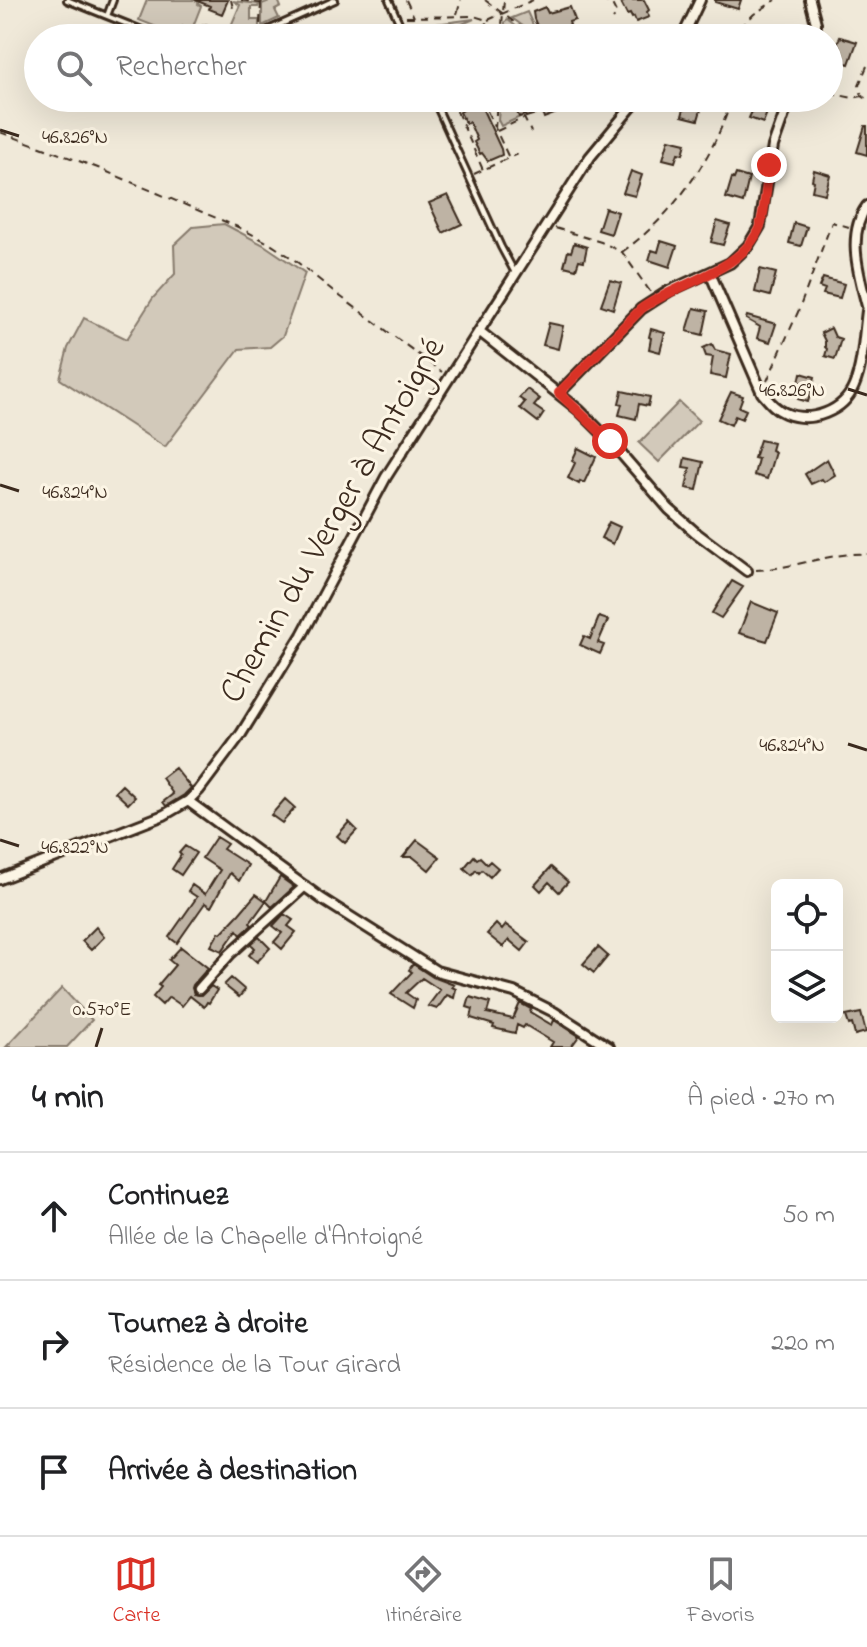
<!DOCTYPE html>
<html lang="fr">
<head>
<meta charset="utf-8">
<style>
  :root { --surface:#fff; --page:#f6f6f6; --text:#202124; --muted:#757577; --line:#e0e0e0; --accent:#d93025 }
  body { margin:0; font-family:"Indie Flower",sans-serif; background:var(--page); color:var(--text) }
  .controls { position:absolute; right:24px; bottom:24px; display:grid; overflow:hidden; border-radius:12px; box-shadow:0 8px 32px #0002 }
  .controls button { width:72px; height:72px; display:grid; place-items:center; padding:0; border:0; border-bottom:2px solid var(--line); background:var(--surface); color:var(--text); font:40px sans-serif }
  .stop { position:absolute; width:24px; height:24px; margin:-18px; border:6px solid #d93025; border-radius:50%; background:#fff }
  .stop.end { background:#d93025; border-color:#fff; box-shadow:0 2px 8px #0008 }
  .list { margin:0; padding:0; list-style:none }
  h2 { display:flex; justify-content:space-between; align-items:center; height:104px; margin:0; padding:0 32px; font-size:34px }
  h2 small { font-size:26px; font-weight:400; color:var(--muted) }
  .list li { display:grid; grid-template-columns:52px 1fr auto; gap:24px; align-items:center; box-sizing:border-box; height:128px; padding:0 32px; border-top:2px solid var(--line) }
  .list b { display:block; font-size:30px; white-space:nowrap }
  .list p { margin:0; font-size:26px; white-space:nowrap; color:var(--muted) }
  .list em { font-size:26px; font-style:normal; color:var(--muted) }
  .icon { flex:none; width:44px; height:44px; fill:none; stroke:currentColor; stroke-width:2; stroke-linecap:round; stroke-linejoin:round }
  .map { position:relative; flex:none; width:867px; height:1047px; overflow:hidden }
  .search { position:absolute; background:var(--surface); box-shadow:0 8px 32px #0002; left:24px; right:24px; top:24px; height:88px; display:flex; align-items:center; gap:20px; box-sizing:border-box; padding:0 28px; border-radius:44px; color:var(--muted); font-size:30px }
  .sheet { height:488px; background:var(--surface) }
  nav { display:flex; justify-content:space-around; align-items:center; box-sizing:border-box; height:112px; border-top:2px solid var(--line); background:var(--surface); font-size:22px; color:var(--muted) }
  nav a { display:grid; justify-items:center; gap:4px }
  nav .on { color:var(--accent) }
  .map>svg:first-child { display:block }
  .green { fill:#d2c9ba; stroke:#867a6c; stroke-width:2 }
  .building { fill:#beb3a4; stroke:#3b2a1e; stroke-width:2 }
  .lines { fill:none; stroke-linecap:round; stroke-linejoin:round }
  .service-casing { stroke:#3b2a1e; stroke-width:10 }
  .minor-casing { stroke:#3b2a1e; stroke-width:14 }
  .path { stroke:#3b2a1e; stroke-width:2; stroke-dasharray:8 6; stroke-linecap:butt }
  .service { stroke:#fcf5e5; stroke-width:4 }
  .minor { stroke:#fcf5e5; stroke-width:8 }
  .route { stroke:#d93025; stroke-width:10 }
  .ticks { fill:none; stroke:#3b2a1e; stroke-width:3 }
  .labels { text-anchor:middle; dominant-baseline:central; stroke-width:6; stroke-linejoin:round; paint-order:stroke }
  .street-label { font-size:36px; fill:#3b2a1e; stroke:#fcf5e5 }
  .ticks-label { font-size:20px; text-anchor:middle; fill:#3b2a1e; stroke:#fcf5e5; stroke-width:6; stroke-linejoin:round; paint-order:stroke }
</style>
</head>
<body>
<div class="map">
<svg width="867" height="1047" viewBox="0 0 867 1047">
  <rect width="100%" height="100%" fill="#f0e9d9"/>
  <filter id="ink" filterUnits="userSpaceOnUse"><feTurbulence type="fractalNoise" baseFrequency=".0125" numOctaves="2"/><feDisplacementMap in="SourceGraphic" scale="16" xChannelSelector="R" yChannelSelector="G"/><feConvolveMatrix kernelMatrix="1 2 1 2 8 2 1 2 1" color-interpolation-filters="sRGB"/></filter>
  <g filter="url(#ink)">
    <!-- green -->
    <path class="green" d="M147,0H199L198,4L201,6L192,29L183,26L179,36L139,20Z
      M272,0H278L281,7L275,10L279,18L262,26V4Z
      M233,1L259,4L258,7H251V20H259V28L236,38H197L203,25L206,24L228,33L240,5Z
      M527,12L539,38L512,18Z
      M474,19L437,35L421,38L419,26Z
      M508,20L531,38H504L505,22Z
      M500,98H520L515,101L522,116L501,126L498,120Z
      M224,224L264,245L305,273L283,336L270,347L239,349L165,447L60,379L68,348L84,318L127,339L153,298L175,274L174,245L193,227Z
      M679,402L699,421L659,462L639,443Z
      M62,988L92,1020L67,1047H6Z"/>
    <!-- building -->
    <path class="building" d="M195,0H228L222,14L209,9L210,6Z
      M627,0H644L649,10L647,12L649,17L636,22L634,17L632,18L630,14L627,15L621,3Z
      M715,0H741L738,9L715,2Z
      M545,7L548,13L570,7L575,20L569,22L570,25L558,30L560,38H542L534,19L533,12Z
      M840,37L857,42L849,64L835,60L839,46L837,45Z
      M460,98L478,99L501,149L502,155L488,161L482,153L480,154L474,142L477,140L471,126L469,122L466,124L460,112L463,110L462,107L464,105Z
      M526,98H552L557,113L544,118L542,112L526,117L525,115L519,117L514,105Z
      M687,98L703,103L698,120L682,116Z
      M760,98L771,102L763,123L749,118L753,109H755Z
      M865,126H867V155L857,152Z
      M669,139L686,143L683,154L678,153L675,162L663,159Z
      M814,170L830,175L825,194L812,191L814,181L812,180Z
      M631,171L642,175L635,196L623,193Z
      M736,174L749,178L743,203L726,198L732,178L734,179Z
      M448,195L462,224L443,233L429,203Z
      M605,208L618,212L611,234L598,230Z
      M717,221L730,225L723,245L711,242Z
      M794,223L807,227L801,246L789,243Z
      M661,241L677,246L670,267L649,260L652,250L658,252Z
      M574,243L587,247L584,261L579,260L576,269L564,266L568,251L571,252Z
      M760,269L776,273L770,296L755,292Z
      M823,278L844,284L840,298L823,294L825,289L819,287Z
      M610,280L621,283L613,309L601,305Z
      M694,308L708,311L703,335L687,331Z
      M747,316L776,324L770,342L757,338L760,327L746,319Z
      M549,323L563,326L558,349L543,345Z
      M831,328L835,337L841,339L835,359L825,356L827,349L825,347V341L821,333Z
      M651,329L665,333L660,352L649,349L651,338L649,337Z
      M712,344L715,350L731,354L726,378L710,375L713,357L706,356L703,348Z
      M801,373L815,377L808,402L798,399L802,383L799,382Z
      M527,389L540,399L534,406L544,413L538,422L520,408L525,402L519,398Z
      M622,391L650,397L648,406L639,404L636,419L619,415L622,404L619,403Z
      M731,392L743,396L739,407L746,410L742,419L735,416L731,425L718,419Z
      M760,440L773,443L771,450L775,452L767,479L754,475L758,459L754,458Z
      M578,448L596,457L584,483L580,481L579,484L568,478L575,463L572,461Z
      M685,458L703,462L697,490L686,488L690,468L683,467Z
      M827,459L835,475L824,482L822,479L811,484L805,474Z
      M609,522L620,527L613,544L601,538Z
      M732,581L743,587L721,618L712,613Z
      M751,602L778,613L767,641L739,633Z
      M599,617L608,620L598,643L604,645L600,654L580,645L584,636L590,639Z
      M175,768L191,788L184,795L166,806L163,802L173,794L162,778Z
      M122,785L135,797L128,804L115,792Z
      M285,799L295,808L282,823L271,815Z
      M349,822L357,830L345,843L337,836Z
      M216,837L227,844L223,849L248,865L239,881L230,873L211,907L205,903L177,943L169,937L197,897L188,891L192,885L205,894L220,870L202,858Z
      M417,840L440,857L429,870L413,857H403Z
      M185,846L196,853L181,875L172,869L181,855L179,853Z
      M474,856L477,859L480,857L487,864L490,861L498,868L490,877L482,870L479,873L476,870L472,875L464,868Z
      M551,867L568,882L559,892L549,882L541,891L535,885Z
      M280,877L294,887L272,907L266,901Z
      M256,894L266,901L250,923L252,925L241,935L237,930L222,951L211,946L219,932L221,933L239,914Z
      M284,914L293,920L288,926L296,932L282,949L274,942L282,933L273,926Z
      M496,924L502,930L506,925L529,942L522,951L509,940L503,947L487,934Z
      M96,927L104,937L91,950L82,941Z
      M259,937L270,948L257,962L249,955L255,948L251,944Z
      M181,947L208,968L193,985L192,988L194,994L202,995L211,986L217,990L209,1003L207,1002L204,1007L190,996L182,1006L169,997L162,1005L153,997L161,987L158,985L175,965L169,960Z
      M598,947L608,956L594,973L583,964Z
      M413,964L433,977L454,985L452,987L456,989L454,998L447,995L437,1009L428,1006L440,990L422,978L406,993L416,1000L413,1008L391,994L412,972L409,970Z
      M231,978L245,990L239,997L224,985Z
      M470,997L490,1003L487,1013L513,1019L520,1003L531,1009L530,1012L552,1025L554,1020L579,1036L571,1047H550L553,1042L525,1025L523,1028L517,1025L515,1033L493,1028L494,1025L471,1018L473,1009L467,1007Z
      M861,1013L866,1032L855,1035L852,1024L849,1025L846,1016Z"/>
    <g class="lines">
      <defs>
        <path id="service" d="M67,0L162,38
          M389,0L406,38
          M107,16L113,0
          M250,38L335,0
          M433,98L501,247L515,273"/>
        <path id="minor" d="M810,0L816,23L815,38
          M682,38L700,0
          M867,206C846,235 859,275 867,306
          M710,273L762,393C769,401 775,409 785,413C811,424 844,411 854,386C863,365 864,333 867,311
          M479,331L579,410L610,441L669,509L695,532L747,571
          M559,393L641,309L669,291L730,263L748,246L760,226L773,146L790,98
          M188,801L322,899L436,971L514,992L554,1012L609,1047
          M0,879L164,815L188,801L199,790L241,734L302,635L386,477L590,157L639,98
          M199,989L230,954L305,886"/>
      </defs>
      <!-- service casing -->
      <use href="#service" class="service-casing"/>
      <!-- minor casing -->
      <use href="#minor" class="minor-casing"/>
      <!-- path -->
      <path class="path" d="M231,0L233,8
        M241,0L260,3L266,0
        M406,0L414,17
        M485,0L535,38
        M600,0L612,4L617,14L613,19
        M457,14L461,0
        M406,17L474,16L487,20L483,34L479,38
        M488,20L533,0
        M260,24L261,0
        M501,38L504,0
        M730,38L754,14L776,0
        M867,66L859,85L862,96L867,99
        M829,93L853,98L862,96
        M451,98L483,170
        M481,98L509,158
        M495,129L497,98
        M497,131L524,118L531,132
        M0,132L98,168L240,228L267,242L292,258L337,294L442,372
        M474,174L517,154
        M555,228L601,242L622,252L651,293
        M622,252C673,216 714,158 732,98
        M767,381L798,312L832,222L849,227
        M756,570C794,569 829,552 867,554"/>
      <!-- service -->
      <use href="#service" class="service"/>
      <!-- minor -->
      <use href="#minor" class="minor"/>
    </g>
  </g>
  <g class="lines" filter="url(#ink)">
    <!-- route -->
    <path class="route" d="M610,441L559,393L641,309C678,282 743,272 760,226C766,207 766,185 769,165"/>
  </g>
  <!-- ticks -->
  <path class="ticks" d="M0,130L19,136M848,389L867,395M0,485L19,491M848,744L867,750M0,840L19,846M96,1047L102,1028"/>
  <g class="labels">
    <!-- street labels -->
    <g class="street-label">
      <text transform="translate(334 521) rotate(-60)">Chemin du Verger à Antoigné</text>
    </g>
  </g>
  <g class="ticks-label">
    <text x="75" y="143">46.826°N</text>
    <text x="792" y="396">46.826°N</text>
    <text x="75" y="498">46.824°N</text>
    <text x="792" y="751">46.824°N</text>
    <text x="75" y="853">46.822°N</text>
    <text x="102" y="1015">0.570°E</text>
  </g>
</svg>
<div class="controls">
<button><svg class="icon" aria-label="locate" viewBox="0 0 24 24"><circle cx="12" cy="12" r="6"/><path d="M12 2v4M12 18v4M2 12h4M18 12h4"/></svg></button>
<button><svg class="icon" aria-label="layers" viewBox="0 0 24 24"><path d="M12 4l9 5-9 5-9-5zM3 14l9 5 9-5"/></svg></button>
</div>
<div class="stop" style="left:610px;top:441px"></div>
<div class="stop end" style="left:769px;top:165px"></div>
<div class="search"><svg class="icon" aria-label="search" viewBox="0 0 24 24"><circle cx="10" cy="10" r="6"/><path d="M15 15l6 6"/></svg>Rechercher</div>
</div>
<section class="sheet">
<h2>4 min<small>À pied · 270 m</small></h2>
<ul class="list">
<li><svg class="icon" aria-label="ahead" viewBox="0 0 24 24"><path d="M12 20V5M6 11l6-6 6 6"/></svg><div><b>Continuez</b><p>Allée de la Chapelle d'Antoigné</p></div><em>50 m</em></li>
<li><svg class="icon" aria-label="right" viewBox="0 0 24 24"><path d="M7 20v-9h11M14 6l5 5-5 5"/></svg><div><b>Tournez à droite</b><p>Résidence de la Tour Girard</p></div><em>220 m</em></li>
<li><svg class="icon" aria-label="arrive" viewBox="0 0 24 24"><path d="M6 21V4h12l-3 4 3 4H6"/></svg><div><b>Arrivée à destination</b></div></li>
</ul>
</section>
<nav>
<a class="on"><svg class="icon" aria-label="map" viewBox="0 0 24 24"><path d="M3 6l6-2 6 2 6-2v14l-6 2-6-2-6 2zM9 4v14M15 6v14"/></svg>Carte</a>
<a><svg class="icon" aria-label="directions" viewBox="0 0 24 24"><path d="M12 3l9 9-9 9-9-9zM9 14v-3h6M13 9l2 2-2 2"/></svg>Itinéraire</a>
<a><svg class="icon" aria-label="saved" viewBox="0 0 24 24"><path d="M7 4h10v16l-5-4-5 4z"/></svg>Favoris</a>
</nav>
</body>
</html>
